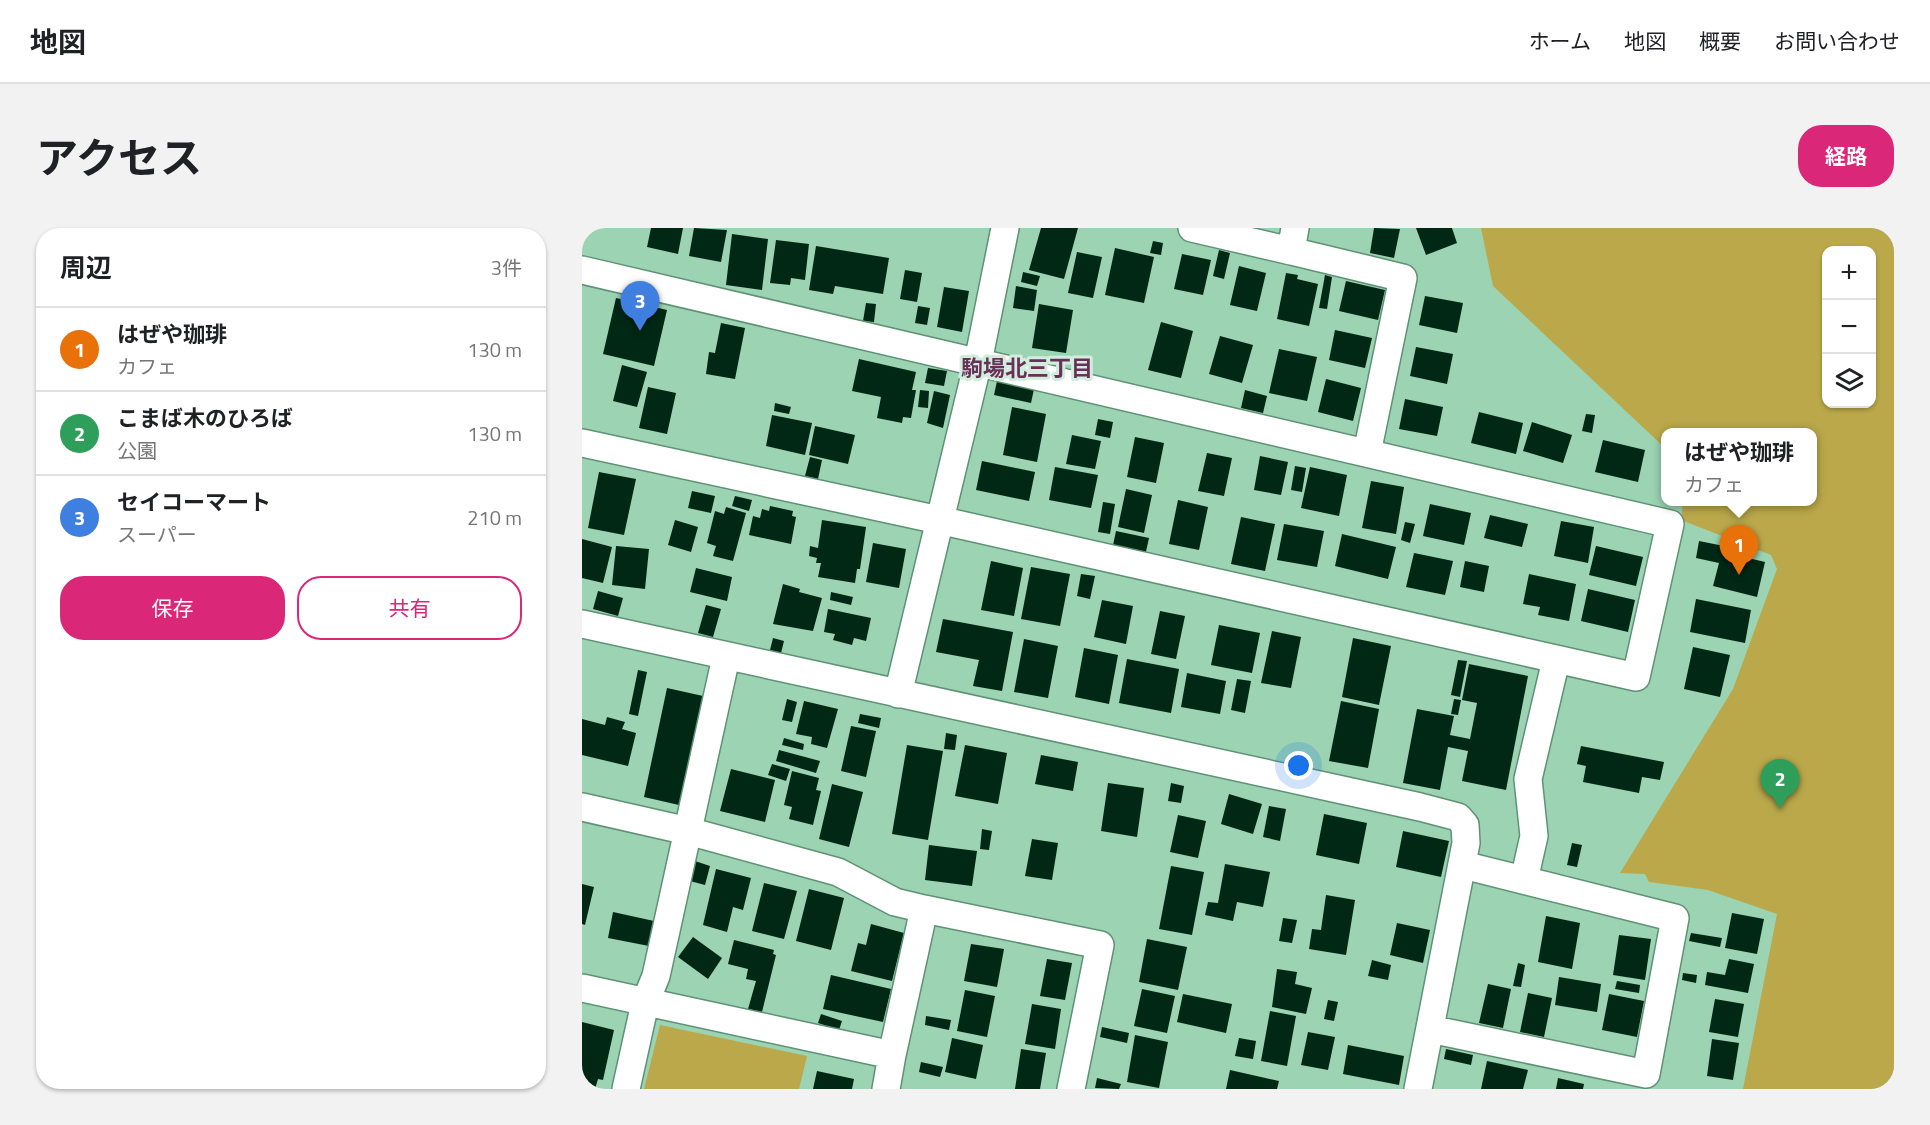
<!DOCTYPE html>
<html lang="ja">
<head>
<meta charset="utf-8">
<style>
  :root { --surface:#fff; --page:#f2f2f2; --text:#202124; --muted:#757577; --line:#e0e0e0; --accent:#db2777 }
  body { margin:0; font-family:"Titillium Web","Noto Sans JP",sans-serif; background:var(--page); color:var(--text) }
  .controls { position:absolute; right:18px; top:18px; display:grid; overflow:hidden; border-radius:12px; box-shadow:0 2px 4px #0004 }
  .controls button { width:54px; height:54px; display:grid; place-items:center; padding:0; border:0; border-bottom:2px solid var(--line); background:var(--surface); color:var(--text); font:30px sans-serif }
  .you { position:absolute; left:717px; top:538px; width:21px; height:21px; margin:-15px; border:4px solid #fff; border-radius:50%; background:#1a73e8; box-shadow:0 0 0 9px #1a73e833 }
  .badge { display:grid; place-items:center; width:39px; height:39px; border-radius:50%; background:var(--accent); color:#fff; font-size:20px; font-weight:700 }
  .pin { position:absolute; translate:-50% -50px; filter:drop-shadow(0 2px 3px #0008) }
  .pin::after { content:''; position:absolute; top:32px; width:21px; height:18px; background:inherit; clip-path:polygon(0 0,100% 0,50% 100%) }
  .popup { position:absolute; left:1079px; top:200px; width:156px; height:78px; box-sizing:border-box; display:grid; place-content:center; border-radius:12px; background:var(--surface); filter:drop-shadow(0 2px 4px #0005); font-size:20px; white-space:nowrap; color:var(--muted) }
  .popup b { font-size:22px; color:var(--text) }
  .popup::after { content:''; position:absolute; left:50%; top:100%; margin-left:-12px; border:12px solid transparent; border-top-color:var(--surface) }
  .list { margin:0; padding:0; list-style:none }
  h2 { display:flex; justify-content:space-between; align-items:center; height:78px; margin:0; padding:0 24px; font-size:26px }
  h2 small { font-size:20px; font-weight:400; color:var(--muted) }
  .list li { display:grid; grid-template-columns:39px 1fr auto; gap:18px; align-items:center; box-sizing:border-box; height:84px; padding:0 24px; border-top:2px solid var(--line) }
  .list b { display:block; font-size:22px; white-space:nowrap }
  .list p { margin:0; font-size:20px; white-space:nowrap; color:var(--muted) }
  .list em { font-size:20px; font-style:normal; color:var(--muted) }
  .actions { display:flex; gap:12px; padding:18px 24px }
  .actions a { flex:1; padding:14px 0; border:2px solid var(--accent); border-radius:24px; text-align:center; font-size:21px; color:var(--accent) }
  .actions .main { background:var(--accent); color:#fff }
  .icon { flex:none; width:33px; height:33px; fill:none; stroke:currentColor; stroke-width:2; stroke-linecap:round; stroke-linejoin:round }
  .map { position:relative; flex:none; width:1312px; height:861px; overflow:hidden; border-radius:24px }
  header { display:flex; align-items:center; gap:36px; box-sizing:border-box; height:84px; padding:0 30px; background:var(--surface); border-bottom:2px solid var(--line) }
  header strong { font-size:28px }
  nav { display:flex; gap:33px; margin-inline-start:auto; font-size:21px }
  .intro { display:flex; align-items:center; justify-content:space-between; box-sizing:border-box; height:144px; padding:0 36px }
  h1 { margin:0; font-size:42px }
  .button { padding:15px 27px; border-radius:24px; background:var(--accent); color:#fff; font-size:21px; font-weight:700 }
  main { display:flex; gap:36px; padding:0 36px }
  aside { flex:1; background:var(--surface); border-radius:24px; box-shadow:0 2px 4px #0004 }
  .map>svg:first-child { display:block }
  .green { fill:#baa84a; fill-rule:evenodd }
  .building { fill:#002815 }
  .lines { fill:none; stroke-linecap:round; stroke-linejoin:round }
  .minor-casing { stroke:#5d9274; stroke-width:30 }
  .minor { stroke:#fff; stroke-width:27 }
  .labels { text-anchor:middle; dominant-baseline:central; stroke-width:6; stroke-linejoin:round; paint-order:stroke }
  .neighbourhood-label { font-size:22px; font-weight:bold; fill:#69305a; stroke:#d1eddc }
</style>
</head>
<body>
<header>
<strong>地図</strong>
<nav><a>ホーム</a><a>地図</a><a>概要</a><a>お問い合わせ</a></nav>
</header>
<div class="intro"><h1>アクセス</h1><a class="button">経路</a></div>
<main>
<aside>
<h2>周辺<small>3件</small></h2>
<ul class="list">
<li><span class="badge" style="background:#e8710a">1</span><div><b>はぜや珈琲</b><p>カフェ</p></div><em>130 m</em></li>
<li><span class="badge" style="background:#2e9e5b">2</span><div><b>こまば木のひろば</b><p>公園</p></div><em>130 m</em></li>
<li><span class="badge" style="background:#3f7fe0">3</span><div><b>セイコーマート</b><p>スーパー</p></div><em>210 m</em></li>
</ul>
<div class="actions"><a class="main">保存</a><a>共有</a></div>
</aside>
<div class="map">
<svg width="1312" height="861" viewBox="0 0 1312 861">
  <rect width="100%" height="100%" fill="#9bd3b3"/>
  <!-- green -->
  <path class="green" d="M899,0H1312V861H1161L1195,686L1126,662L1067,654L1063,646L1038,645L1151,461L1195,341L1189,327L1099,292L1101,274H1230V204H1084L1083,220L911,58ZM1244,22H1290V176H1244Z
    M78,797L225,828L217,861H62Z"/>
  <!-- building -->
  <path class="building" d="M69,0H101L96,26L65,19Z
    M112,0L145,2L139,34L107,28Z
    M459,0H496L482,51L447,42Z
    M792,0L818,1L812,30L788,25Z
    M834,0H870L875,15L844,27Z
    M150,6L186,11L180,62L144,57Z
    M194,12L227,16L223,52L209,50L208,57L188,55Z
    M571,13L581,15L579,27L568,25Z
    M234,18L307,30L301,66L253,58L251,66L227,62Z
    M533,20L572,29L562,75L523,67Z
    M637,22L648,25L642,51L631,48Z
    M495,24L520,29L511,70L486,65Z
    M600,26L629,32L621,67L592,61Z
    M657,38L684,45L675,83L648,77Z
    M323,42L340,45L335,74L318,71Z
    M441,44L458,48L455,58L439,54Z
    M704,45L716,47L715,51L736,56L727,98L695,91Z
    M743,47L750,49L745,81L737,80Z
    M764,53L803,62L796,92L757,83Z
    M434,58L455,62L452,83L431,80Z
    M362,59L387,63L380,104L355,99Z
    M843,68L881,75L875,105L837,97Z
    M34,70L85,82L72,138L21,126Z
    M284,75L294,76L292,94L281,93Z
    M457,76L491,82L484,125L450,120Z
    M336,78L348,80L345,97L333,95Z
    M579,94L611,103L599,150L566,142Z
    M139,95L163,100L153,151L124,146L127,124L133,125Z
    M753,102L790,110L783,140L747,132Z
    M638,108L671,117L660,155L627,146Z
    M834,119L871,126L865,156L828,148Z
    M697,121L735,129L725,173L687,165Z
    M277,131L334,144L330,162H334L329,190L321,189L320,195L295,190L299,169L270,163Z
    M40,137L65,144L55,179L31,173Z
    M346,140L365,143L362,158L343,155Z
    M744,151L779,160L771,193L736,184Z
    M415,153L452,161L449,175L412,167Z
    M66,159L94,165L85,206L57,200Z
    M338,162L347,163L346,180L336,179Z
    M663,162L685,168L681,185L659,180Z
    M352,163L368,167L361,200L345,195Z
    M823,171L861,179L855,208L817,201Z
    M193,175L209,179L207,186L192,183Z
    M430,179L464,186L455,234L421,227Z
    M897,184L941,195L934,226L889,215Z
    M1004,186L1013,187L1010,205L1000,203Z
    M190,187L230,195L223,227L184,218Z
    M516,191L531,194L528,210L513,207Z
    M950,194L990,207L981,235L941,223Z
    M233,198L273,207L266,236L227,227Z
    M490,207L519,213L513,241L484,236Z
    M553,209L582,215L574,255L545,249Z
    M1021,212L1063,222L1056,254L1013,244Z
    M625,225L650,230L642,268L616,263Z
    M678,228L706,234L699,267L672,262Z
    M228,229L240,232L236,251L223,248Z
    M400,233L453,244L447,273L394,262Z
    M713,238L724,240L720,264L709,262Z
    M473,239L516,247L509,280L467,272Z
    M728,239L765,247L757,288L719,280Z
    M17,244L54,251L42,307L6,300Z
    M789,253L822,259L814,306L780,300Z
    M544,261L570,267L562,305L536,299Z
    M110,263L133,268L129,285L106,280Z
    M153,268L170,272L167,283L150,278Z
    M596,272L626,279L617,322L587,316Z
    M521,274L533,276L528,306L516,304Z
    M848,276L889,285L882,317L841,308Z
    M188,278L211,283L210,288L214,289L209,316L167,307L171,288L178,290L180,281L187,283Z
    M144,279L164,285L151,333L131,328L134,318L125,315L133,283L142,286Z
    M908,287L946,296L940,319L902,310Z
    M659,289L693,296L683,343L649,336Z
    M93,292L116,299L109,324L86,317Z
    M240,292L284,299L278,341H275L273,355L236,349L239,335H234L235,330L227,328L228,318L236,320Z
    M979,293L1012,299L1006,335L972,328Z
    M823,294L833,296L828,315L819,312Z
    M702,296L742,303L735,339L695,332Z
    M534,303L567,310L563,328L530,322Z
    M760,306L814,319L806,351L753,338Z
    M0,311L30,319L21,355L0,350Z
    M1117,313L1142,318L1141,324L1183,334L1175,369L1131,358L1137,335L1114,330Z
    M291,315L324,321L317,360L284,354Z
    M34,318L67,321L63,361L30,357Z
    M1014,318L1061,329L1054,358L1007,347Z
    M832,325L871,333L863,367L824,359Z
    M409,333L441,340L432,388L399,382Z
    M883,333L907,338L902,364L878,359Z
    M449,339L488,346L478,398L439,391Z
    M114,340L150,349L145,373L108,364Z
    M499,346L513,348L508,371L495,368Z
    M947,346L994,356L987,393L956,387L958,379L941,376Z
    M201,356L218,361L217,364L240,370L231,403L191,396Z
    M1006,361L1053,372L1046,404L999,393Z
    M16,363L41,370L36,388L11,381Z
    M249,364L271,369L269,377L248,372Z
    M1114,371L1169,382L1163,415L1108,404Z
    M520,372L551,378L544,416L512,409Z
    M124,377L139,381L131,409L116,405Z
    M246,381L289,390L284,413L272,410L270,417L251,412L253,406L242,404Z
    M578,383L603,388L594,431L569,426Z
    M361,391L431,404L420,463L391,458L397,432L354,424Z
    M637,397L678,405L670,445L629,437Z
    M690,403L719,409L709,460L679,455Z
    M191,410L202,413L199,425L188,422Z
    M771,410L809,418L797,477L760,469Z
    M442,411L476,418L466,470L432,464Z
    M1111,419L1148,427L1138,469L1102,461Z
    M502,420L536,427L527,476L493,469Z
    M545,431L597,441L589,485L537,475Z
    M876,432L885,433L878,469L869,467Z
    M887,436L946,448L924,562L880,553L886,523L866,519L858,562L821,555L835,481L872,488L868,507L888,511L895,475L880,472Z
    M56,442L65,444L56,488L47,486Z
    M605,445L644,453L638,486L599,479Z
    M655,451L669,453L663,485L649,482Z
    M85,460L121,468L97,577L62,569Z
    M205,471L215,474L210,494L200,492Z
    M872,471L879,472L876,487L869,486Z
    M222,473L256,481L245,520L229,516L230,509L214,506Z
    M759,473L797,481L786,540L747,533Z
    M278,486L299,490L297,500L276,495Z
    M25,489L43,494L40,501L54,505L46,538L0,527V491L23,497Z
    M269,498L294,503L284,549L259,543Z
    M364,505L375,507L373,522L362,521Z
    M202,510L222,516L221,522L200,517Z
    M325,517L361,523L346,612L310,606Z
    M383,517L425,525L416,576L373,568Z
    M999,518L1082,534L1078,552L1060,549L1057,565L1001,554L1004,538L995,536Z
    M197,522L238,533L234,545L194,533Z
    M459,527L496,534L491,563L453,556Z
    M190,536L208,541L204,553L186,547Z
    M149,541L193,552L183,594L138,583Z
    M210,543L237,550L234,562L239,563L231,597L207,591L210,579L202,577Z
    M526,555L562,560L555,609L519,603Z
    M589,555L602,558L599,575L586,573Z
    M250,556L281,564L267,619L237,611Z
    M647,566L680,576L671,606L639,596Z
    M687,578L704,581L698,613L681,609Z
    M742,586L785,595L777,636L734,627Z
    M596,587L624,593L616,630L588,624Z
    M400,601L410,603L407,622L398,621Z
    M821,603L867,613L859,649L814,639Z
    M450,611L476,615L470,652L443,648Z
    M990,615L1000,617L995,639L985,637Z
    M347,617L395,623L390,658L343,652Z
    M113,633L128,638L123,657L108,653Z
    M643,636L688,644L681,679L655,674L651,693L623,687L626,674L636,675Z
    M589,638L622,644L610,707L577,701Z
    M134,641L169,650L161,682L151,679L145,704L121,697Z
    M182,655L215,663L202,711L170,703Z
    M0,656L12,659L3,697L0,696Z
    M227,661L262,670L249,722L214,713Z
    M744,667L773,672L764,727L727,721L730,701L739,702Z
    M31,684L72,693L67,718L26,710Z
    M1150,685L1182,691L1175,726L1143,720Z
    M964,688L998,695L990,741L956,734Z
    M701,690L715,692L710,715L697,713Z
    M815,695L848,702L841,735L808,727Z
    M289,696L322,705L310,753L269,743L276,715L284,717Z
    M1109,705L1140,710L1138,719L1107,713Z
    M1037,707L1069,711L1063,752L1031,747Z
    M111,709L140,730L126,751L96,729Z
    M565,711L605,719L596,762L557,754Z
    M152,712L192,722L191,726L194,727L180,784L166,781L174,753L164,751L166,741L146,736Z
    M389,716L422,721L415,759L382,753Z
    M465,731L490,735L483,772L458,768Z
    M1147,731L1172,736L1166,765L1123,757L1125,744L1143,747Z
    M790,732L809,737L806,752L786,748Z
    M936,735L943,737L939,759L931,758Z
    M695,741L715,744L713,756L730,760L724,786L690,779Z
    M1101,745L1115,747L1114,755L1100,752Z
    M249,747L309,761L301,794L241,781Z
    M977,749L1019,756L1015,784L973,777Z
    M1035,753L1058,757L1057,765L1033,761Z
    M906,756L929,761L921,800L897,795Z
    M560,761L593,768L585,805L552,798Z
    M383,762L413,768L405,809L375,803Z
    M946,765L970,770L962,809L938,804Z
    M601,766L650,776L644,805L595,794Z
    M1027,766L1062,773L1055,809L1020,802Z
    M1133,771L1162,776L1156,809L1127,804Z
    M746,772L756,774L752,793L742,791Z
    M450,776L479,781L473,821L443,816Z
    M688,783L714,788L705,838L679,833Z
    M239,786L260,793L257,802L236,795Z
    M344,788L369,792L367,802L343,797Z
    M0,794L32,802L21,852L16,851L13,861H0Z
    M520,799L547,805L545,815L518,809Z
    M726,804L753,809L746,842L719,837Z
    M553,807L586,814L577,860L545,854Z
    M370,810L401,817L394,851L363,844Z
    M657,810L674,813L671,831L653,828Z
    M1130,811L1157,815L1151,852L1125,848Z
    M766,817L822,828L817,857L761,846Z
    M439,821L464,825L458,861H433Z
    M864,821L891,827L889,837L862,831Z
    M905,833L946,842L941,861H899Z
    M339,834L361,839L358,849L337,844Z
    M648,842L697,853L695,861H644Z
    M235,843L272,851L270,861H231Z
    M515,850L539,856L537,861L513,860Z
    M976,850L1002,856L1001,861H974Z"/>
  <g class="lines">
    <defs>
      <path id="minor" d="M610,0L709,23L713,0
        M709,23L821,50L785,225
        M0,42L1088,296L1054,449L357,292L0,215
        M0,396L838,579L876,589L883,597L884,615L836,861
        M316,466L396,134L423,0
        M0,579L106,603L256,644L313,674L342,681
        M942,652L952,608L946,551L974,432
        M0,760L310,827
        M848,801L1064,846L1093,690L881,637
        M44,861L63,775L74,748L144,429
        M304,861L310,827L342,681L518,717L489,861"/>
    </defs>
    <!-- minor casing -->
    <use href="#minor" class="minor-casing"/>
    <!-- minor -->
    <use href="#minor" class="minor"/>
  </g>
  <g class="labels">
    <!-- neighbourhood labels -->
    <g class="neighbourhood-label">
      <text x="445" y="140">駒場北三丁目</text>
    </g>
  </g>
</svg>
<div class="controls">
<button>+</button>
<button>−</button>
<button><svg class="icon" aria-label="layers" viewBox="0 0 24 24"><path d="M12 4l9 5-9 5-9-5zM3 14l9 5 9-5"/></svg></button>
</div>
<div class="you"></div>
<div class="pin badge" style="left:1157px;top:347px;background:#e8710a">1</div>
<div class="popup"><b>はぜや珈琲</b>カフェ</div>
<div class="pin badge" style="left:1198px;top:581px;background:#2e9e5b">2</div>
<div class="pin badge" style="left:58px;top:103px;background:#3f7fe0">3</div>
</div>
</main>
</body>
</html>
